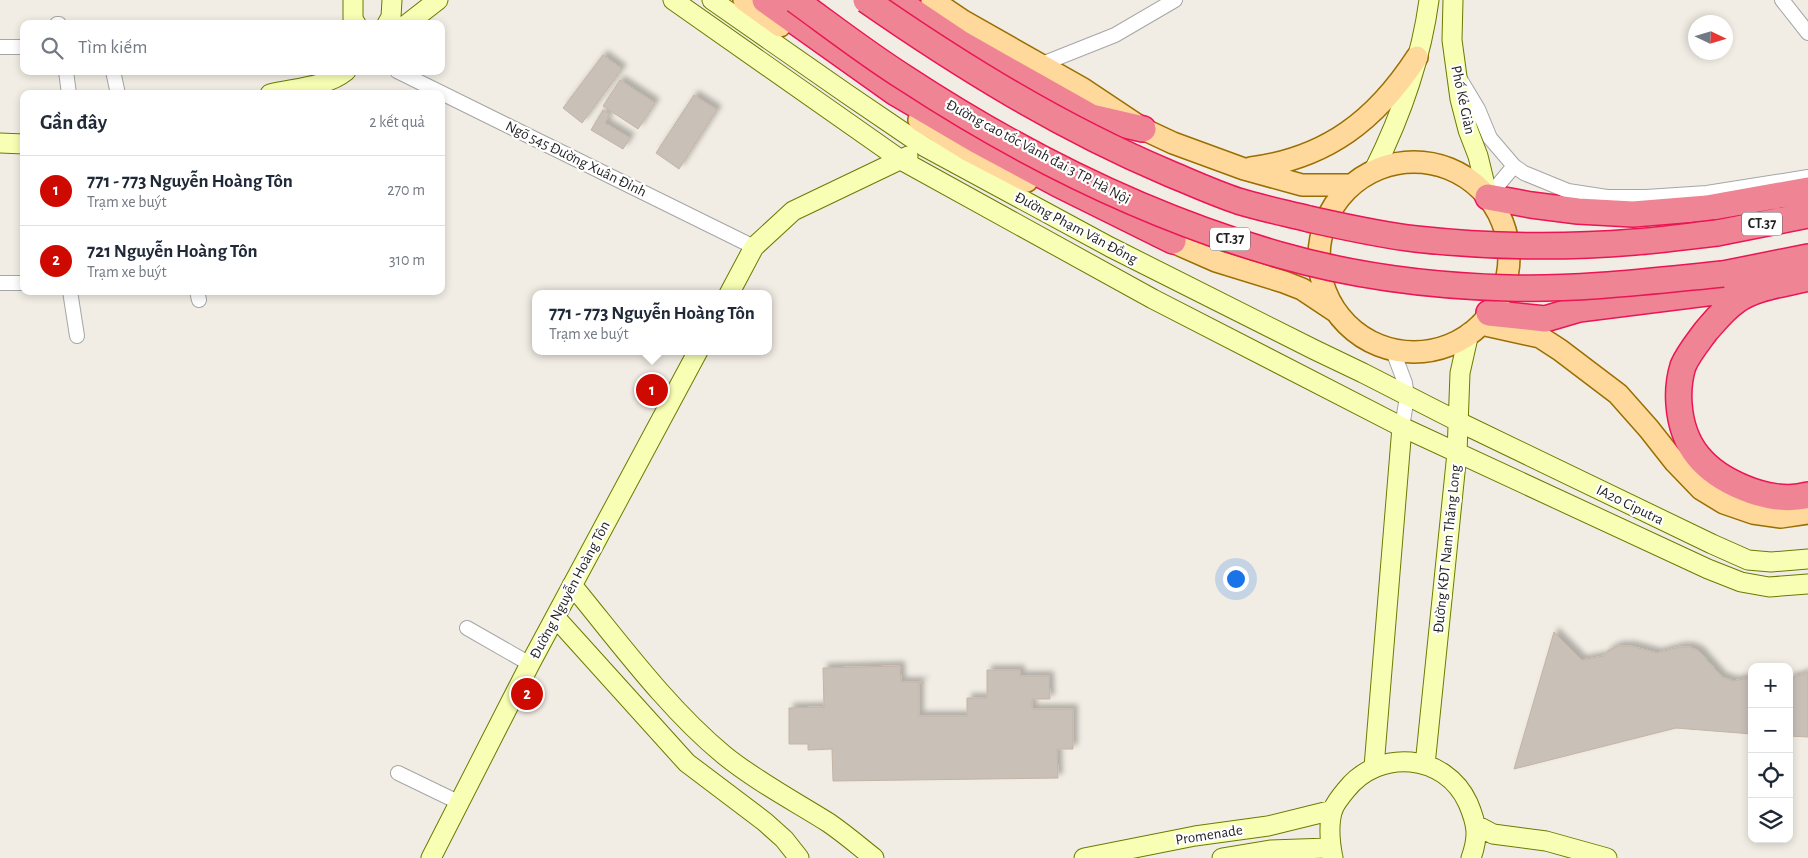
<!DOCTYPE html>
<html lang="vi">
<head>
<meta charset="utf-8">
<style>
  :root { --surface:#fff; --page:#f2f2f3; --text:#1f2937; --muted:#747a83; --line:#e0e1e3; --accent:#ce0a00 }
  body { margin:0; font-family:"Alegreya Sans",sans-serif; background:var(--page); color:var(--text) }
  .controls { position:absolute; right:15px; bottom:15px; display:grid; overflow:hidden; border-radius:10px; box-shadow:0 2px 8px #0003 }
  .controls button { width:45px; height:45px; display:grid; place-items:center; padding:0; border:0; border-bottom:1px solid var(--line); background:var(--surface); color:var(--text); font:25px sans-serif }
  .compass { position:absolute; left:1688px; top:15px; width:45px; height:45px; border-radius:50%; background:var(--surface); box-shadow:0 2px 8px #0003; rotate:94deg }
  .you { position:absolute; left:1235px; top:578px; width:18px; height:18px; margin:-12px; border:4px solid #fff; border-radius:50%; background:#1a73e8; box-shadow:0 0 0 8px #1a73e833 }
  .badge { display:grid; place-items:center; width:32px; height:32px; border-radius:50%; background:var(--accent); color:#fff; font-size:16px; font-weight:700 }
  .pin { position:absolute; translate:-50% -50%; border:2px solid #fff; box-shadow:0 1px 5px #0006 }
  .popup { position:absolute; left:532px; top:290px; width:240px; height:65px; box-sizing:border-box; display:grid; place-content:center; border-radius:10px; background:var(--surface); filter:drop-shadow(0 1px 4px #0005); font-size:16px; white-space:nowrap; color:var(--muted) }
  .popup b { font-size:19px; color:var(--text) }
  .popup::after { content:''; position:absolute; left:50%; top:100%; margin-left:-10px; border:10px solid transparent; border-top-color:var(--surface) }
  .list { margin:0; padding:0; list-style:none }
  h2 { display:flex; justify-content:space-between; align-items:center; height:65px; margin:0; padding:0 20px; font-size:21px }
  h2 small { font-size:16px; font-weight:400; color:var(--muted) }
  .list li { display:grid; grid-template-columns:32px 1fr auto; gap:15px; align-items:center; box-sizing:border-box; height:70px; padding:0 20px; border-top:1px solid var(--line) }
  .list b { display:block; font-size:19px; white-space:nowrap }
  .list p { margin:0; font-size:16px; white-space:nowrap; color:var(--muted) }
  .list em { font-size:16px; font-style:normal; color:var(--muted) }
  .icon { flex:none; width:28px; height:28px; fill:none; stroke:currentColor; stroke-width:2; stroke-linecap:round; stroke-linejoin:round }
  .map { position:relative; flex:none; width:1808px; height:858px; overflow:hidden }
  .search { position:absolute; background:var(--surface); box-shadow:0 2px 8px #0003; left:20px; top:20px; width:425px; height:55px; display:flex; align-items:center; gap:12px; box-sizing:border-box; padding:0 18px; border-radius:10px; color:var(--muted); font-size:19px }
  .panel { position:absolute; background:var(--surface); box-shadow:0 2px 8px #0003; left:20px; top:90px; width:425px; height:205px; border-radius:10px }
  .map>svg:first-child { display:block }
  .building { fill:#c9c0b7; stroke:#c4b4a5; filter:url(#shadow) }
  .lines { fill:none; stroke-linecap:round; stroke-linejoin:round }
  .street-casing { stroke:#a6a6a6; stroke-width:16 }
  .secondary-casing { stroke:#697c00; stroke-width:21 }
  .primary-casing { stroke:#9a6e00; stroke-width:24 }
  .highway-casing { stroke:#eb1554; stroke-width:28 }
  .street { stroke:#fff; stroke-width:14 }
  .secondary { stroke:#f8ffb4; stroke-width:19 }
  .primary { stroke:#ffd89b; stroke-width:21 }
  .highway { stroke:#ef8594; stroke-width:25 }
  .highway-bridge-casing { stroke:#eb1554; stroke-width:28; stroke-linecap:butt }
  .highway-bridge { stroke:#ef8594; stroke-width:25 }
  .labels { text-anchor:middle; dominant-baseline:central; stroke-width:4.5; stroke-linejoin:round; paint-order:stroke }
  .shield { fill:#fff; stroke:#626262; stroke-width:1 }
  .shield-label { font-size:14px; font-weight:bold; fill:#1f1f1f }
  .street-label { font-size:15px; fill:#1f1f1f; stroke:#fff }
</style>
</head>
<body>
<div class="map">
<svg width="1808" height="858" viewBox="0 0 1808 858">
  <defs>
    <filter id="shadow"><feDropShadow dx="4.5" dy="-4.5" stdDeviation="2.5" flood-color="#0004"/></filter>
  </defs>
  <rect width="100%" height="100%" fill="#f1ede4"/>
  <!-- building -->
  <path class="building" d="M603,55L622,69L582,123L563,108Z
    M620,80L655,103L638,129L603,106Z
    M694,95L717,110L679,169L656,153Z
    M603,110L610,114L605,123L630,138L623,149L591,130Z
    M1554,632L1582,660L1604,656L1609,650L1618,646H1631L1657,653L1680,647H1690L1699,651L1722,677L1733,681L1745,679L1752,677V734L1676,728L1514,769Z
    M900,666L901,682H924L919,683V716H967V698H987V670H1020V676H1049L1050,699H1032V709H1073V749H1057L1058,778L833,781L832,749L808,750V744H789V708L824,707L823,668Z
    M1808,672V737L1789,736V678L1802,675Z"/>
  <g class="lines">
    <defs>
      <path id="street" d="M1782,0L1808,33
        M57,24H59
        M0,47H23
        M1042,64L1115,35L1175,0
        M66,71L69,94
        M113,71L118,94
        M397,71L754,247
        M1460,79L1478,109L1490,138L1514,166L1524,173L1568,191L1607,197H1646L1707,193L1808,177
        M1488,197L1514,166
        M0,283H24
        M70,291L77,336
        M197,291L199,300
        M1393,351L1405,383L1407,397L1402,427
        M467,628L530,664
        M398,773L458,802"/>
      <path id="secondary" d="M353,0V19L356,24
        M673,0L901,160L1153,299L1402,427L1708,569L1741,582L1769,587L1808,584
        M712,0L847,94L925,147L1110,247L1315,350L1363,373L1459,422L1712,544L1748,560L1771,562L1808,559
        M1453,0L1452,40L1460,99L1468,130L1478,156L1488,197
        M387,24L391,17L392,0
        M407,24L438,0
        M270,94C295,88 326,87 346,71
        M0,143L24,144
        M1374,170C1401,116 1421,60 1429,0
        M729,294L754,247L793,211L908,156
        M572,585C619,642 667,708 724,755C756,781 794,801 829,823C845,834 859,846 874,858
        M556,618L687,763L765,822L784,839L799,858
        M1425,765L1457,453L1460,373L1469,333
        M1374,767L1402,427
        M1476,825L1493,834L1546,841L1607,858
        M431,858L530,664L698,351
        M1084,858L1195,836L1268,826L1333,810
        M1222,858L1270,850L1328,848L1333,857
        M1333,858C1330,843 1328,824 1333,809C1336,802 1341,796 1346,790C1379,748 1445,753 1468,803C1477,824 1479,836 1471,858"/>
      <path id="primary" d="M744,0L780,26
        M932,0L963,21L1083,89L1143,129L1173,143L1244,169L1302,185H1351
        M919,120L969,151L1027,181
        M1319 257a95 95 0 1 1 190 0a95 95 0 1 1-190 0Z
        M1251,168C1327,158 1376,120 1417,57
        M1157,235L1216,261L1284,282L1302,289L1335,311
        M1481,324L1540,337L1560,350L1618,394L1649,429L1675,462L1701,489L1724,503L1753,513L1781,517L1808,513"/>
      <path id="highway" d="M765,0L896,93L976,140L1058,184L1173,241
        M896,0L960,43L1091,117L1143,129
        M1488,197L1531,205L1578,211L1633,214L1707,208L1808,190
        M1717,233L1808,215
        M1723,274L1808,257
        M1808,278C1785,284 1755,287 1736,301C1724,309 1715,321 1706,331C1698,342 1688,354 1683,366C1679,379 1678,391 1679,404C1682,447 1705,472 1744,488C1763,496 1788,501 1808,495
        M1489,313L1545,319L1579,309L1754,287"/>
    </defs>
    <!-- street casing -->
    <use href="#street" class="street-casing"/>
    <!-- secondary casing -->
    <use href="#secondary" class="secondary-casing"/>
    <!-- primary casing -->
    <use href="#primary" class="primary-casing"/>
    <!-- highway casing -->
    <use href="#highway" class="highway-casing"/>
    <!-- street -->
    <use href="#street" class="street"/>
    <!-- secondary -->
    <use href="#secondary" class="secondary"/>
    <!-- primary -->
    <use href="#primary" class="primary"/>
    <!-- highway -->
    <use href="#highway" class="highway"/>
    <defs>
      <path id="highway-bridge" d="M795,0C831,26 867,54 905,78C1021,154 1147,217 1280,255C1353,276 1432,286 1508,288C1580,290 1652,281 1723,274
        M866,0C961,66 1060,127 1166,172C1190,182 1214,193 1238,201C1261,208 1285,213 1309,219C1345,227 1380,235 1416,239C1489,247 1562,248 1635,242C1662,240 1690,236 1717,233"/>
    </defs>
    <!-- highway-bridge casing -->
    <use href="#highway-bridge" class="highway-bridge-casing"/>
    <!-- highway-bridge -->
    <use href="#highway-bridge" class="highway-bridge"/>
  </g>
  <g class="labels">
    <!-- shield labels -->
    <g class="shield">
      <rect x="1742" y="212.5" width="40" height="23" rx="4"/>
      <rect x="1210" y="227.5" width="40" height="23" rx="4"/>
    </g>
    <g class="shield-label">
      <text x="1762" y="224">CT.37</text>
      <text x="1230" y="239">CT.37</text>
    </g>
    <!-- street labels -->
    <g class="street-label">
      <text transform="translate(1463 100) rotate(78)">Phố Kẻ Giàn</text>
      <text transform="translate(1038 152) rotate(28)">Đường cao tốc Vành đai 3 TP. Hà Nội</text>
      <text transform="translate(576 159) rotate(26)">Ngõ 545 Đường Xuân Đỉnh</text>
      <text transform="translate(1076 228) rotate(28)">Đường Phạm Văn Đồng</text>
      <text transform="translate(1630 505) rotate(26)">IA20 Ciputra</text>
      <text transform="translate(1447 549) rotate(-84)">Đường KĐT Nam Thăng Long</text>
      <text transform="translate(570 590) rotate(-62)">Đường Nguyễn Hoàng Tôn</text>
      <text transform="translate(1209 835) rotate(-9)">Promenade</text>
    </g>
  </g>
</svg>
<div class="controls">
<button>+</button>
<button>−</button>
<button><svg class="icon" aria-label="locate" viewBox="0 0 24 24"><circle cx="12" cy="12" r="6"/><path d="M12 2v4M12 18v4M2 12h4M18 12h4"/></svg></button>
<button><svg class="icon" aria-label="layers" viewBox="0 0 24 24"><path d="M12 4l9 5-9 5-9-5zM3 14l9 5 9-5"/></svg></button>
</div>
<svg class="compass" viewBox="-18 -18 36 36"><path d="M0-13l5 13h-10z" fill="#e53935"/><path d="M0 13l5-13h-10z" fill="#747a83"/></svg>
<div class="you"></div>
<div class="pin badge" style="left:652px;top:390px">1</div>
<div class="popup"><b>771 - 773 Nguyễn Hoàng Tôn</b>Trạm xe buýt</div>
<div class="pin badge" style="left:527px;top:694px">2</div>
<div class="search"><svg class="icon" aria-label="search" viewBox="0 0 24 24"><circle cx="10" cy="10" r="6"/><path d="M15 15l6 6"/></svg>Tìm kiếm</div>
<section class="panel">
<h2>Gần đây<small>2 kết quả</small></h2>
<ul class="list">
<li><span class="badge">1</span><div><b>771 - 773 Nguyễn Hoàng Tôn</b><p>Trạm xe buýt</p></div><em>270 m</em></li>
<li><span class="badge">2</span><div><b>721 Nguyễn Hoàng Tôn</b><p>Trạm xe buýt</p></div><em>310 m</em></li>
</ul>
</section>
</div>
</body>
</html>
